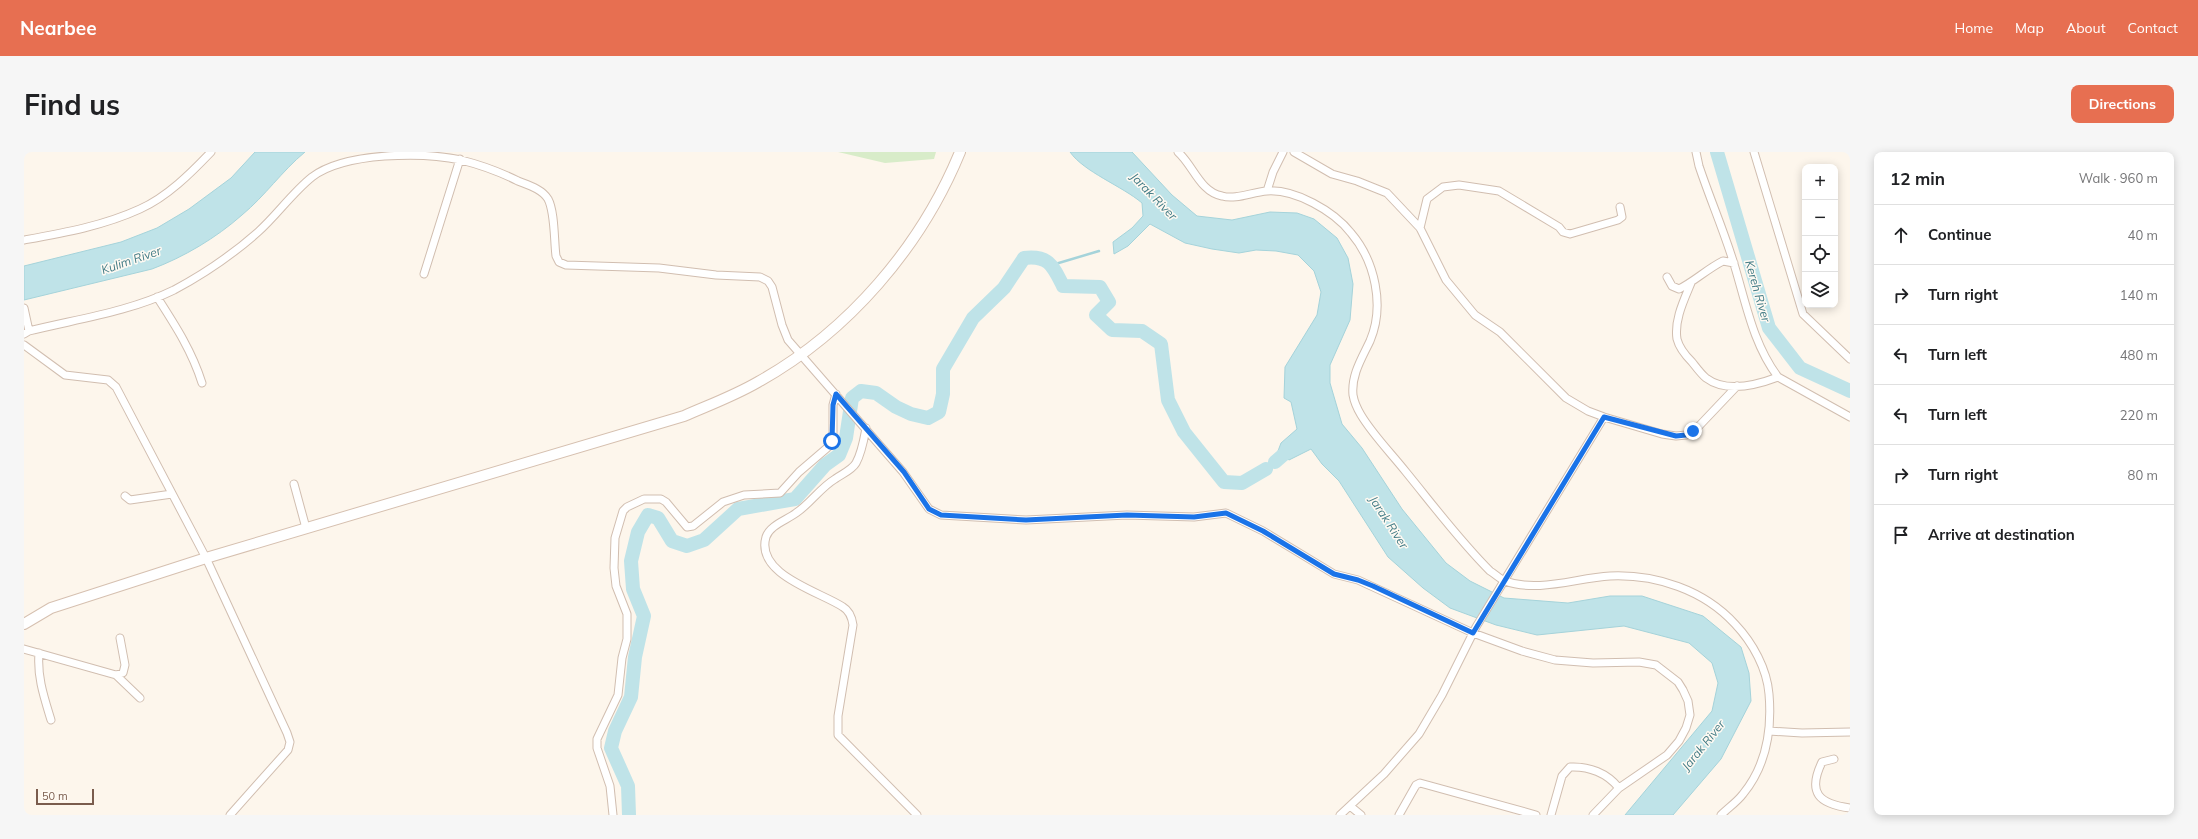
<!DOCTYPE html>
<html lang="en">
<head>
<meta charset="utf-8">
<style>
  :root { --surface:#fff; --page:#f6f6f6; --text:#202124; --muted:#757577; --line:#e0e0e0; --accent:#e76f51 }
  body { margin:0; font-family:Mulish,sans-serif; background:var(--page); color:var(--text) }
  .controls { position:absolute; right:12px; top:12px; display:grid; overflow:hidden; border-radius:8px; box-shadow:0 2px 10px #0003 }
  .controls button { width:36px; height:36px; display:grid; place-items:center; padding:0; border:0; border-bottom:1px solid var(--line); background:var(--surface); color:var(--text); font:20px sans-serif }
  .scale { position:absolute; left:12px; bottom:10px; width:58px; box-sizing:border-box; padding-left:4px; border:2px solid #7a5c4d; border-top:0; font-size:11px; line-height:14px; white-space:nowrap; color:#7a5c4d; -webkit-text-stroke:3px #fffaf3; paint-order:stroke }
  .stop { position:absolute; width:12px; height:12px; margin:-9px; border:3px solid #1a73e8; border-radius:50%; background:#fff }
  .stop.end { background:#1a73e8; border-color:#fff; box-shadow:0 1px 4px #0008 }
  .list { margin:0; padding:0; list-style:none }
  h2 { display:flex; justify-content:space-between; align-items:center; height:52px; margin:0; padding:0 16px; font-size:17px }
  h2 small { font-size:13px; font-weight:400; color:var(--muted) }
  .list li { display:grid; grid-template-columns:26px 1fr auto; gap:12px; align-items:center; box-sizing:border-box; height:60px; padding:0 16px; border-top:1px solid var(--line) }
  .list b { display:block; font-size:15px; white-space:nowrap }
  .list em { font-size:13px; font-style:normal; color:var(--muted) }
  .icon { flex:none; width:22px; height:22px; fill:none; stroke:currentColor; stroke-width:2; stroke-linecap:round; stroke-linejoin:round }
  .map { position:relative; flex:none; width:1826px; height:663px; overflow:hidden; border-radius:8px }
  header { display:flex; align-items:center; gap:24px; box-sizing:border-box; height:56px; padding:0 20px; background:var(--accent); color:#fff }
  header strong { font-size:19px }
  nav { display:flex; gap:22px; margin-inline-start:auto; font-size:14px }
  .intro { display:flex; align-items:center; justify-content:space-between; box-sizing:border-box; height:96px; padding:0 24px }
  h1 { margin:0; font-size:28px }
  .button { padding:10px 18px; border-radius:8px; background:var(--accent); color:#fff; font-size:14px; font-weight:700 }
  main { display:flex; gap:24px; padding:0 24px }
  aside { flex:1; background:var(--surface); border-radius:8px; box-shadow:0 2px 10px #0003 }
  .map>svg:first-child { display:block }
  .green { fill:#d8ecc9 }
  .water { fill:#bfe3e8; stroke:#a5d3da }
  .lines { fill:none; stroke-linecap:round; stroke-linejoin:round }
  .stream { stroke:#a5d3da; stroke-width:2.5 }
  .river { stroke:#bfe3e8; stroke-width:14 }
  .street-casing { stroke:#d1beb0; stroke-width:9 }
  .secondary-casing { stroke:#d6c0b0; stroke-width:12 }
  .street { stroke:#fff; stroke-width:7 }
  .secondary { stroke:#fff; stroke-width:10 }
  .route { stroke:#1a73e8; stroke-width:5 }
  .labels { text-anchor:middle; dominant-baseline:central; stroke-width:3; stroke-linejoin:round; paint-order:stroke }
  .water-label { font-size:12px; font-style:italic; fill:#437c86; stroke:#fffaf3 }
</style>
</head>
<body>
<header>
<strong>Nearbee</strong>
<nav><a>Home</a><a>Map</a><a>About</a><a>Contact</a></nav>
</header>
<div class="intro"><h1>Find us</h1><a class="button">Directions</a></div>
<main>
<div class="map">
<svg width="1826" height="663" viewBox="0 0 1826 663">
  <rect width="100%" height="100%" fill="#fdf6ec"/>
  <!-- green -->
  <path class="green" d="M814,0H912L910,7L861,11Z"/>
  <!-- water -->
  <path class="water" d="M231,0H281C258,19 241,44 218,63C192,86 160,105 128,117L0,148V114L97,90L133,76L165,57L207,26Z
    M1046,0H1108L1148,43L1173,64L1208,68L1246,60L1273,61L1290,67L1313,86L1324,106L1329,132L1326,168L1306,213V231L1318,272L1338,296L1378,357L1422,411L1446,429L1480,446L1544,451L1586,444H1618L1679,464L1717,495L1725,521L1727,549L1697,607L1649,663H1601L1688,559L1694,531L1688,511L1665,491L1600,474L1513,483L1472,473L1426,456L1399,436L1364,405L1315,329L1298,312L1287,297L1265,308L1254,299L1257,291L1273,277L1267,250L1260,246L1261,215L1293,163L1297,140L1290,119L1274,103L1252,99L1232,98L1215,101L1188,97L1161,91L1126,72L1104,94L1090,102L1089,90L1108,76L1119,64L1118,51C1098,34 1060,20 1046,0Z"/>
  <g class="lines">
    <!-- stream -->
    <path class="stream" d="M1028,113L1075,99"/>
    <!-- river -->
    <path class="river" d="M1693,0L1745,176L1776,216L1826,239
      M1251,310L1273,291
      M605,663L604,634L587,596L591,579L607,545L611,505L620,464L609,437L607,409L614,380L624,363L634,366L648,389L663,394L680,388L714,357L771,347L801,313L815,303L822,286L828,246L837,239L852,241L872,255L887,262L904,266L915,260L919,242V217L949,166L980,136L1000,106C1025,103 1029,114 1039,134L1076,135L1085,150L1072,163L1088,178L1118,179L1137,192L1144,248L1160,280L1200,330L1218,331L1242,317"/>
    <defs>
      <path id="street" d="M1154,0C1169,13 1176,40 1198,44C1212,48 1228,40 1243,39C1271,37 1310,59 1327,81C1351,109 1361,154 1346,189C1338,206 1327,223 1329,243C1330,249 1334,258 1337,263C1349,283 1367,301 1382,320C1409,353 1435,388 1466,419C1471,422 1476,427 1481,429C1514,441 1552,426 1586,424C1632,422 1680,438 1711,472C1729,491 1743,517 1745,542C1748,577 1742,614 1719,642C1713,650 1704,656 1697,663
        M1270,0L1308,22L1333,29L1363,41L1396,76L1422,128L1451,163L1476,180L1542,246L1564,259L1580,265L1638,282L1652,284L1662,283L1675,274L1713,234
        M1672,0L1675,14C1686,47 1700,79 1710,112C1722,151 1729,192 1754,225L1826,265
        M1730,0L1779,162L1826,207
        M1243,39L1249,20L1259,0
        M1396,76L1403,47L1419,35L1435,33L1475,39L1535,75L1539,80L1546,82L1594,68L1598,65L1596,55
        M0,88C39,81 79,74 116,57C143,45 167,21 187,0
        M400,122L436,7
        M1643,125L1648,134L1655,137C1671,129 1683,117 1699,109L1710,111
        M1667,131C1660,148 1650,168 1653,187C1655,195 1662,204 1668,210C1672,215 1677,222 1682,226C1702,241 1733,233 1754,225
        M133,145C151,173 168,199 178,231
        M0,156L5,179
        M0,182L5,179C53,167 105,160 150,138C180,122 208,103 234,80C253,63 268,41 288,25C321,0 399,0 437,8C457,13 476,20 494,29C504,33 518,37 524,47C531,60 530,89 532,104L535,110L542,113L635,116L692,123L736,125L744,129L748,135L758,173L764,188L879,320L905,357L917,363L1002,368L1103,363L1170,365L1202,361L1239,379L1310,422L1334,428L1449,481L1498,499L1531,508L1569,511L1615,510L1632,513L1654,530L1659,538L1664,549L1666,563L1662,576L1655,589L1643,603L1595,636L1569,663
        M0,193L41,223L84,228L92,235L182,406L263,581L266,590L264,598L206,663
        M842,276C840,287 838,300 832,311C828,318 818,322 811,327C796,336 787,351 772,361C763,368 746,373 742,385C731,423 797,440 819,455C826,459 828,466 829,473L814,564V583L893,663
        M270,332L282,376
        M101,344L106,348L148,342
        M0,497L92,523L99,521L101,513L96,486
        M15,501C13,525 20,545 27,568
        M92,523L116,546
        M1745,579L1778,581L1826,580
        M1810,607L1798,610C1783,641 1795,652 1826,656
        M1326,654L1337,663
        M589,663L586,634L573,596V587L594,543L598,506L603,487V462L592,434L590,416L591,386L599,359L603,355L620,347H637L642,350L663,375L669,374L699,350L720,343L756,341L775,320L803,296L809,289V253L812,242
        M1316,663L1360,622L1395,582L1418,543L1452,475L1580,265
        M1375,663L1392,633L1396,631L1512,663
        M1527,663L1538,624L1546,615C1565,614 1583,621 1595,636"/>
      <path id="secondary" d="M0,472L27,456L182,406L660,264C685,253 710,244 734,230C824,180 897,95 936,0"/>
    </defs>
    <!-- street casing -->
    <use href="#street" class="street-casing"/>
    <!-- secondary casing -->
    <use href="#secondary" class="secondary-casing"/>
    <!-- street -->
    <use href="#street" class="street"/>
    <!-- secondary -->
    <use href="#secondary" class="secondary"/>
  </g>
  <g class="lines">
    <!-- route -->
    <path class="route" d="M808,289L809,253L812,242L880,320L905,357L917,363L1002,368L1103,363L1170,365L1202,361L1239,379L1310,422L1334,428L1349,434L1449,481L1580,265L1652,284L1662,283L1669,279"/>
  </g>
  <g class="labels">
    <!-- water labels -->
    <g class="water-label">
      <text transform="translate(1130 44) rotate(46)">Jarak River</text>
      <text transform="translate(107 108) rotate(-19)">Kulim River</text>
      <text transform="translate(1734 139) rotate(74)">Kereh River</text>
      <text transform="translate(1365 370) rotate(57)">Jarak River</text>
      <text transform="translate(1679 593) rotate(-51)">Jarak River</text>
    </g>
  </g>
</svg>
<div class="controls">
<button>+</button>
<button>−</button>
<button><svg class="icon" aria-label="locate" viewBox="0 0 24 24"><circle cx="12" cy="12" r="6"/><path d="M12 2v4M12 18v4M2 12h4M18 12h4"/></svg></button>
<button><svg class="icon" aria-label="layers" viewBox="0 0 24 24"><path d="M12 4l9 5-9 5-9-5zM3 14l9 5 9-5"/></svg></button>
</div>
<div class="scale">50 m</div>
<div class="stop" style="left:808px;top:289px"></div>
<div class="stop end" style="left:1669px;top:279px"></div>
</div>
<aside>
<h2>12 min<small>Walk · 960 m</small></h2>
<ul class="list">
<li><svg class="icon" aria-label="ahead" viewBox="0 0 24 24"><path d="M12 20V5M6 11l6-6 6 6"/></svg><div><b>Continue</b></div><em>40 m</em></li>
<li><svg class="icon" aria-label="right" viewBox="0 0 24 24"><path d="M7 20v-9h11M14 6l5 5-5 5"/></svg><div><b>Turn right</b></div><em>140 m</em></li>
<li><svg class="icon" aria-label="left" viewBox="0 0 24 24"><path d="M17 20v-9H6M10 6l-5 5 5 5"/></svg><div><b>Turn left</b></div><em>480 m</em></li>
<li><svg class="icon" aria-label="left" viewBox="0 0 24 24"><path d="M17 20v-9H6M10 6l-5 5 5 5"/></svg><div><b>Turn left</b></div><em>220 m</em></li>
<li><svg class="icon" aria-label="right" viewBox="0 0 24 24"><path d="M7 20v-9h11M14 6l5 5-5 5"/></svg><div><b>Turn right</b></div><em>80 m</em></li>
<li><svg class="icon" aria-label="arrive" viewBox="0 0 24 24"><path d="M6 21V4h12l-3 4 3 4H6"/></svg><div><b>Arrive at destination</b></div></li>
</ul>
</aside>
</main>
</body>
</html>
